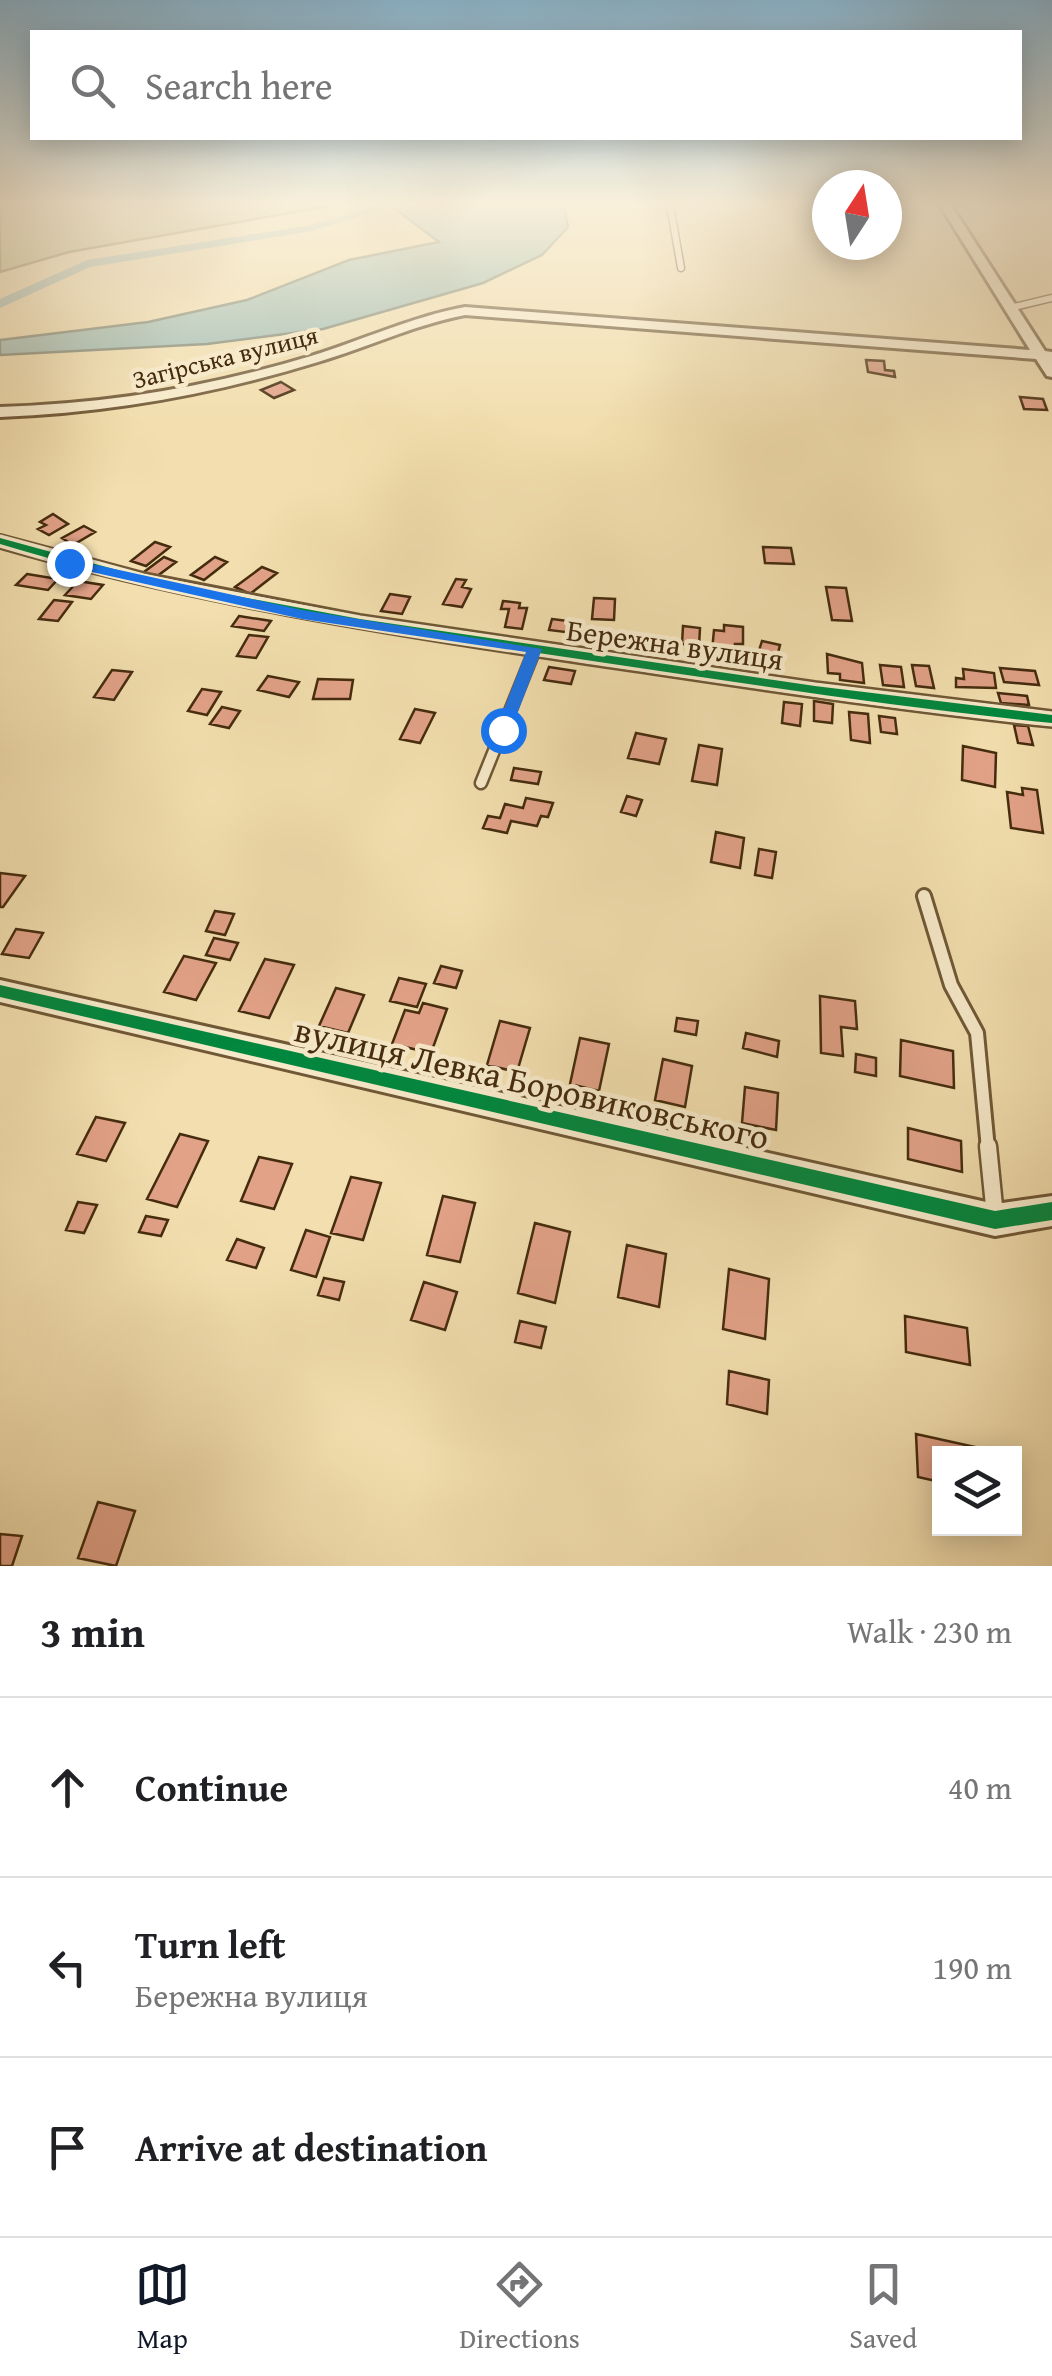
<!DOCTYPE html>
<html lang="en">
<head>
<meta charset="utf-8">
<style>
  :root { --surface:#fff; --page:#f2f2f2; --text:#202124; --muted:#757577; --line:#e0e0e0; --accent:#111827 }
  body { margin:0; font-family:"Gentium Book Plus",serif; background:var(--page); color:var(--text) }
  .controls { position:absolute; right:30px; bottom:30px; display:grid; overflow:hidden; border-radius:0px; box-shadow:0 5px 25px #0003 }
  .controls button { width:90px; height:90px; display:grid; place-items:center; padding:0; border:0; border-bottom:2px solid var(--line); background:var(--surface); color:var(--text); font:50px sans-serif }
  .compass { position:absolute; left:812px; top:170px; width:90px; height:90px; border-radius:50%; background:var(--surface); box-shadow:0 5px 25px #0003; rotate:12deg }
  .stop { position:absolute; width:30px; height:30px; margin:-22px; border:8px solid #1a73e8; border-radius:50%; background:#fff }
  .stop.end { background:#1a73e8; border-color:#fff; box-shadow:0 2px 10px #0008 }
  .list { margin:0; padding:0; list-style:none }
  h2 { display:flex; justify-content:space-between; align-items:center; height:130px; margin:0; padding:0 40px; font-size:42px }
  h2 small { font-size:32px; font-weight:400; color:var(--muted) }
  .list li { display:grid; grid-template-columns:65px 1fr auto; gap:30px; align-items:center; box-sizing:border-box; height:180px; padding:0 40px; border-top:2px solid var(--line) }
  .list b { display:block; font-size:38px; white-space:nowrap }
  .list p { margin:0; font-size:32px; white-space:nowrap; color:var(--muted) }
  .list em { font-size:32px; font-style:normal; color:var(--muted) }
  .icon { flex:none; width:55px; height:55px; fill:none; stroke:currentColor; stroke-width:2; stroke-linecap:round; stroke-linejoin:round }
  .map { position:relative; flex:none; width:1052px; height:1566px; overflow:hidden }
  .search { position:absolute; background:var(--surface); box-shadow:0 5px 25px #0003; left:30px; right:30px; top:30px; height:110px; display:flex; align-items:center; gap:25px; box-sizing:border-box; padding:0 35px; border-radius:0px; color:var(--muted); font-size:38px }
  .sheet { height:670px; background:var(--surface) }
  nav { display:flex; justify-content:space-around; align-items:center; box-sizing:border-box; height:140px; border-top:2px solid var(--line); background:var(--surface); font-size:28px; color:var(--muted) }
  nav a { display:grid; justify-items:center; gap:5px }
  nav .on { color:var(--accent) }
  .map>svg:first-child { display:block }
  .green { fill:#c2bf85; stroke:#84764a; stroke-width:2.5 }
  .water { fill:#9dbbb2; stroke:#7a8270; stroke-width:2.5 }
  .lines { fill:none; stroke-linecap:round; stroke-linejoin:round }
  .canal { fill:#9dbbb2; fill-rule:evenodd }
  .building { fill:#e2a288; stroke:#452c0e; stroke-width:2.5 }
  .service-far3-casing { stroke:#705836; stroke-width:9 }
  .service-far2-casing { stroke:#705836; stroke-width:15 }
  .service-far1-casing { stroke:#705836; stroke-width:18 }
  .service-casing { stroke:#705836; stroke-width:21 }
  .minor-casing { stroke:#705836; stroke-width:6 }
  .service-far3 { stroke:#f7eaca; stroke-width:6 }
  .service-far2 { stroke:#f7eaca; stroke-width:10 }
  .service-far1 { stroke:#f7eaca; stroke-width:12 }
  .service { stroke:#f7eaca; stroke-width:16 }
  .minor { fill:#f7eaca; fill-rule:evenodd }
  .cycleway-casing { stroke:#f7eaca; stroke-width:7 }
  .cycleway { fill:#00873e; fill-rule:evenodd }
  .route { fill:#1a73e8 }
  .labels { text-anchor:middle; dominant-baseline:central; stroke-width:9; stroke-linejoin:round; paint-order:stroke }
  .far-street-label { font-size:25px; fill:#452c0e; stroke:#f7eaca }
  .street-label { font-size:30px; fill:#452c0e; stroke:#f7eaca }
  .near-street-label { font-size:35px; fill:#452c0e; stroke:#f7eaca }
</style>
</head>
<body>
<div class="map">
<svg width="1052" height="1566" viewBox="0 0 1052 1566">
  <rect width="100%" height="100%" fill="#f2deae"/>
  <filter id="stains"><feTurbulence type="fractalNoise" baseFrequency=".002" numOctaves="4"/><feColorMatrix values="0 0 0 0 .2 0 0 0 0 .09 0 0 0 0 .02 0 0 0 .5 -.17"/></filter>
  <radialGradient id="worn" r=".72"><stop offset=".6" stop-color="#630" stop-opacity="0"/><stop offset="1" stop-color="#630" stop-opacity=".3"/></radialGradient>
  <!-- green -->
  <path class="green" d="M0,205H335L69,252L0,272Z"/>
  <!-- water -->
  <path class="water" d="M390,205H564L568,227L542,255L483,283L323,329L207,344L0,355V340L148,322L247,300L349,260L439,242Z"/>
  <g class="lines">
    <!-- canal -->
    <path class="canal" d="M381,205H399L307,232L90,267L0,308V299L87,260L306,226Z"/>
  </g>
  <!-- building -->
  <path class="building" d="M866,360L884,361L885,370L894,371L895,377L868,372Z
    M281,382L294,390L274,398L261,390Z
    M1020,397L1043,399L1047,410L1024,409Z
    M53,514L68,524L49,535L38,529L46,525L40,522Z
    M84,526L95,532L73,545L62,538Z
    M155,542L170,547L146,566L131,561Z
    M763,547L791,548L794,564L765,563Z
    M164,557L176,562L156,577L144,572Z
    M215,557L227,562L204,580L191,575Z
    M262,567L277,573L250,594L235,587Z
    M27,574L58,579L48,590L16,585Z
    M456,579L466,580L462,587L471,589L462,607L443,604Z
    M78,581L103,585L91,599L65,595Z
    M826,587L846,588L852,621L832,620Z
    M390,594L410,597L402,614L381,611Z
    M594,598L615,599L614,620L592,619Z
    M54,600L72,602L58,621L39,619Z
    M503,601L520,603L519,608H527L522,629L505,627L509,609H501Z
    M239,616L271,621L264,631L232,626Z
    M552,619L576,622L573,633L549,630Z
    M724,625L743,627V644H735V653L712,651L714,630L724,631Z
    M683,626L700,628L699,646L682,644Z
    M249,635L268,637L256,658L237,656Z
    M762,641L780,645L776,661L757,657Z
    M827,654L862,663L864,683L840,680V674L828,673Z
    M880,665L901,667L904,687L883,685Z
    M912,665L929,666L934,688L916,686Z
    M549,667L575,671L571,684L544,680Z
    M1000,668L1035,671L1039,685L1004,682Z
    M963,669L994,673L996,688L956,687V678L964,679Z
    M112,670L132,672L114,700L94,697Z
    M268,676L299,682L289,697L258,690Z
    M318,679L353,680L350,699H313Z
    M202,689L221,692L207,715L188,711Z
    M998,693L1027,696L1029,705L1001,703Z
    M814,701L833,704L832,723L814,721Z
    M784,702L802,704L800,726L782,723Z
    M222,707L240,711L229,728L210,724Z
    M415,709L435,713L420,743L400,739Z
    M849,712L868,714L870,743L851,740Z
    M879,716L895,718L897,734L881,732Z
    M1014,725L1028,726L1033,745L1018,743Z
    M636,733L666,739L659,764L628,758Z
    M699,745L722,749L717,785L692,781Z
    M963,746L996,753L995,787L962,780Z
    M514,768L541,772L538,784L511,780Z
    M1022,788L1037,790L1043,833L1011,828L1007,792L1023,795Z
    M627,796L642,800L636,816L621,812Z
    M526,798L553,803L548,817L541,816L537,826L511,821L507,833L483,828L488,816L500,818L505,804L523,808Z
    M716,832L744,838L740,868L711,862Z
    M759,849L776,852L772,878L755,875Z
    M0,873L25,876L3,907H0Z
    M215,911L234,914L225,935L206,931Z
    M16,929L43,933L29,958L2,954Z
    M214,938L238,943L230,960L206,955Z
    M184,956L216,963L196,1000L164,992Z
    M265,959L294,965L269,1018L239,1011Z
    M441,966L462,971L456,988L434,983Z
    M399,978L426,984L417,1007L390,1001Z
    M336,988L364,995L348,1033L319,1026Z
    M820,996L855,1001L857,1029L841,1027L843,1056L821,1053Z
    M423,1003L447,1009L431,1053L392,1044L405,1010L419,1013Z
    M677,1018L698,1021L696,1035L675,1031Z
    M500,1021L530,1028L517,1072L487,1065Z
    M746,1033L779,1041L777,1057L743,1048Z
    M580,1038L609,1044L599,1091L570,1084Z
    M901,1040L953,1051L954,1088L900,1076Z
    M856,1054L876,1058V1076L855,1072Z
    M663,1059L692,1066L685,1107L655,1100Z
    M745,1087L778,1093L776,1130L742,1123Z
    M96,1117L125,1123L106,1161L77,1154Z
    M908,1128L961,1141L962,1172L908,1159Z
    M180,1134L208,1141L177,1207L147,1199Z
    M259,1157L292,1164L274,1209L241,1201Z
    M351,1177L381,1183L363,1240L331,1233Z
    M443,1196L475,1203L460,1262L427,1255Z
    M78,1202L97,1205L84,1233L66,1230Z
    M146,1216L168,1220L161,1236L139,1232Z
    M535,1223L570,1232L555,1303L518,1293Z
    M306,1230L330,1237L316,1277L291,1270Z
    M237,1239L264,1248L256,1268L227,1260Z
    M627,1245L666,1254L659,1307L618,1297Z
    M729,1269L769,1279L765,1339L723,1329Z
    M324,1278L344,1282L339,1300L318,1295Z
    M424,1282L457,1292L445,1330L411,1320Z
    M905,1316L967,1328L970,1365L906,1352Z
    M520,1321L546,1327L541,1348L515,1342Z
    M729,1371L769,1380L767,1414L727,1404Z
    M916,1434L975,1447V1454H940V1482L918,1477Z
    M98,1502L135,1511L116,1566L78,1558Z
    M0,1534L22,1536L12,1566H0Z"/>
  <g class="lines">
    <defs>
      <path id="service-far3" d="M670,205L681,268
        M1014,307L1052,298"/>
      <path id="service-far2" d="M481,783L535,649"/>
      <path id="service-far1" d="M924,896L951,985L977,1033L988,1149"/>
      <path id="service" d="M988,1146L995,1216"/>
      <path id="minor" d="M940,205H951L1045,351L1052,352V377L1047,376L1036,359L465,315C414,325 368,347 318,362C214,394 110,413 0,417V407C107,404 209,387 311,356C363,340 411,317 465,307L1030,350Z
        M0,536L143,574L360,616L815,683L1052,712V726C894,710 737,685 579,662C384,633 190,602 0,547Z
        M0,980L995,1204L1052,1196V1226L995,1236L0,1002Z"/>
    </defs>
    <!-- service-far3 casing -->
    <use href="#service-far3" class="service-far3-casing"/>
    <!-- service-far2 casing -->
    <use href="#service-far2" class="service-far2-casing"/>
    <!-- service-far1 casing -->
    <use href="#service-far1" class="service-far1-casing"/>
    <!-- service casing -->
    <use href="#service" class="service-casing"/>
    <!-- minor casing -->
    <use href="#minor" class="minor-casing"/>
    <!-- service-far3 -->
    <use href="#service-far3" class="service-far3"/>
    <!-- service-far2 -->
    <use href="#service-far2" class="service-far2"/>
    <!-- service-far1 -->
    <use href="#service-far1" class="service-far1"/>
    <!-- service -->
    <use href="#service" class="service"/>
    <!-- minor -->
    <use href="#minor" class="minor"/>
    <defs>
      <path id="cycleway" d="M0,538L143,577L215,592L360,619L815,686L1052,715V723C894,707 737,682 579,659C457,641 334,624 213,598C141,583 70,565 0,544Z
        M0,985L995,1211L1052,1202V1220L995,1229L0,997Z"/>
    </defs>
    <!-- cycleway casing -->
    <use href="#cycleway" class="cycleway-casing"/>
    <!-- cycleway -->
    <use href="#cycleway" class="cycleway"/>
  </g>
  <!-- sky -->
  <linearGradient id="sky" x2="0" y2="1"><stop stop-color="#8ab7d2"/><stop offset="0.48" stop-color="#f9f0db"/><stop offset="1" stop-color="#f9f0db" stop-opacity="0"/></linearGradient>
  <rect width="1052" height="424" fill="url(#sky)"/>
  <!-- route -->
  <path class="route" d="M69,559L302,610L542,649L511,730L503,735L496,730L526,652L302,619L65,566Z"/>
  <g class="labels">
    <!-- far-street labels -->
    <g class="far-street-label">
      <text transform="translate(225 357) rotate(-14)">Загірська вулиця</text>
    </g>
    <!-- street labels -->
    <g class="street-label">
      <text transform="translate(675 644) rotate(8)">Бережна вулиця</text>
    </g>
    <!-- near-street labels -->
    <g class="near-street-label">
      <text transform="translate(532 1083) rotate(13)">вулиця Левка Боровиковського</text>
    </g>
  </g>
  <rect width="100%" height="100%" filter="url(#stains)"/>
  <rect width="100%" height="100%" fill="url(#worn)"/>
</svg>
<div class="controls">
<button><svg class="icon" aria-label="layers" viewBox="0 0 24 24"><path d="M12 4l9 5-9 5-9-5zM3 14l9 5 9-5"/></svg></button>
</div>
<svg class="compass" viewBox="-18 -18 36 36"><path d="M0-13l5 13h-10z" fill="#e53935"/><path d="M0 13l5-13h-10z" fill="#757577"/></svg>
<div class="stop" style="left:503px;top:730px"></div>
<div class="stop end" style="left:69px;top:563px"></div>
<div class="search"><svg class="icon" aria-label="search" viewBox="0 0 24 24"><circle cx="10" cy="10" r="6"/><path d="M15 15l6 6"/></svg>Search here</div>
</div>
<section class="sheet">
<h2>3 min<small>Walk · 230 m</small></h2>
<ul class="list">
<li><svg class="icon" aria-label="ahead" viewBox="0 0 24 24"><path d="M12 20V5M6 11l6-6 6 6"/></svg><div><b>Continue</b></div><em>40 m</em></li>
<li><svg class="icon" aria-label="left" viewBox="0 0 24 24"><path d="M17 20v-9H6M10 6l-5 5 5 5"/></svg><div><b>Turn left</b><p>Бережна вулиця</p></div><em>190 m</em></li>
<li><svg class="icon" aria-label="arrive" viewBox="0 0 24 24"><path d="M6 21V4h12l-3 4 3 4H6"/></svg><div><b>Arrive at destination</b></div></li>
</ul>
</section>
<nav>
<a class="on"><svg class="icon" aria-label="map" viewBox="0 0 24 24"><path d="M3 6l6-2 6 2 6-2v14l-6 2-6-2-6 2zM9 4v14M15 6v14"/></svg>Map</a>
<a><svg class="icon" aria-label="directions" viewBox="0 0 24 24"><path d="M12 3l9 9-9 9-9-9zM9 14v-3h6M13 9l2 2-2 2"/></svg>Directions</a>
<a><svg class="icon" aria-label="saved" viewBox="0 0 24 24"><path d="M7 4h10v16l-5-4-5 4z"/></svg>Saved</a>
</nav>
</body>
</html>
